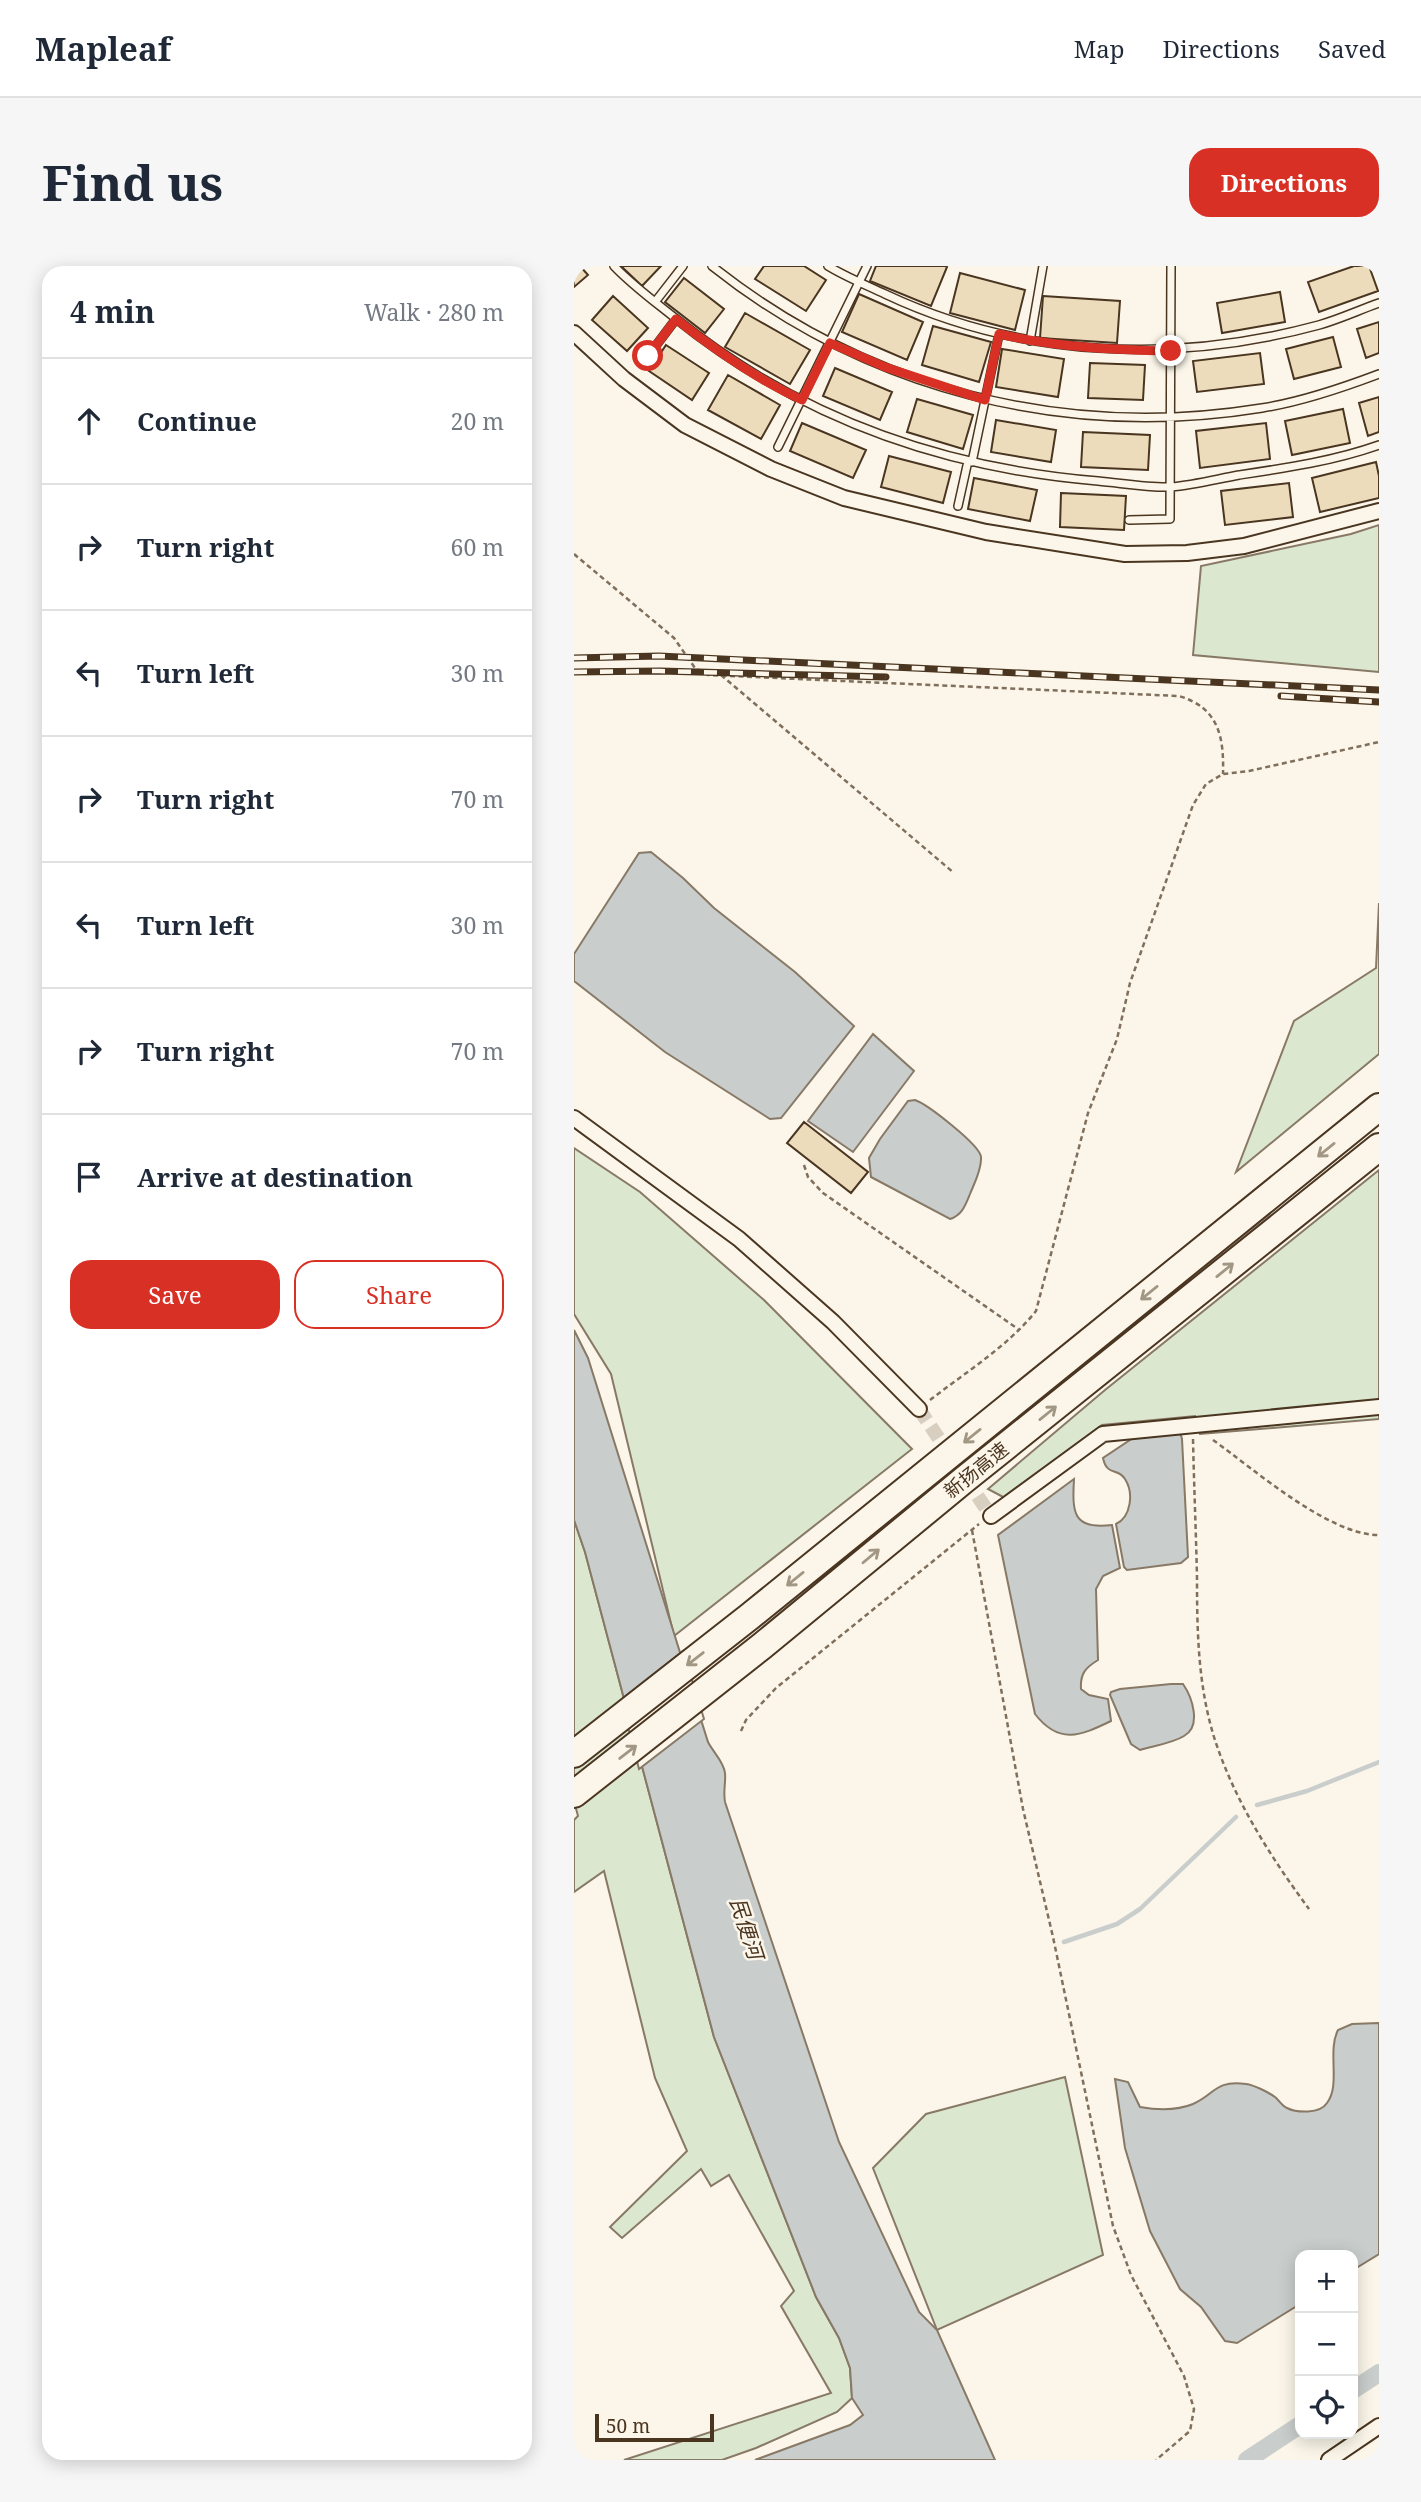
<!DOCTYPE html>
<html lang="en">
<head>
<meta charset="utf-8">
<style>
  :root { --surface:#fff; --page:#f6f6f7; --text:#1f2937; --muted:#747a83; --line:#e0e1e3; --accent:#d93025 }
  body { margin:0; font-family:"Noto Serif","Noto Sans SC",serif; background:var(--page); color:var(--text) }
  .controls { position:absolute; right:21px; bottom:21px; display:grid; overflow:hidden; border-radius:14px; box-shadow:0 4px 18px #0003 }
  .controls button { width:63px; height:63px; display:grid; place-items:center; padding:0; border:0; border-bottom:2px solid var(--line); background:var(--surface); color:var(--text); font:35px sans-serif }
  .scale { position:absolute; left:21px; bottom:18px; width:119px; box-sizing:border-box; padding-left:7px; border:4px solid #4a3520; border-top:0; font-size:19px; line-height:24px; white-space:nowrap; color:#4a3520; -webkit-text-stroke:5px #fbf6e9; paint-order:stroke }
  .stop { position:absolute; width:21px; height:21px; margin:-16px; border:5px solid #d93025; border-radius:50%; background:#fff }
  .stop.end { background:#d93025; border-color:#fff; box-shadow:0 2px 7px #0008 }
  .list { margin:0; padding:0; list-style:none }
  h2 { display:flex; justify-content:space-between; align-items:center; height:91px; margin:0; padding:0 28px; font-size:30px }
  h2 small { font-size:23px; font-weight:400; color:var(--muted) }
  .list li { display:grid; grid-template-columns:46px 1fr auto; gap:21px; align-items:center; box-sizing:border-box; height:126px; padding:0 28px; border-top:2px solid var(--line) }
  .list b { display:block; font-size:26px; white-space:nowrap }
  .list em { font-size:23px; font-style:normal; color:var(--muted) }
  .actions { display:flex; gap:14px; padding:21px 28px }
  .actions a { flex:1; padding:16px 0; border:2px solid var(--accent); border-radius:21px; text-align:center; font-size:24px; color:var(--accent) }
  .actions .main { background:var(--accent); color:#fff }
  .icon { flex:none; width:38px; height:38px; fill:none; stroke:currentColor; stroke-width:2; stroke-linecap:round; stroke-linejoin:round }
  .map { position:relative; flex:none; width:805px; height:2194px; overflow:hidden; border-radius:21px }
  header { display:flex; align-items:center; gap:42px; box-sizing:border-box; height:98px; padding:0 35px; background:var(--surface); border-bottom:2px solid var(--line) }
  header strong { font-size:33px }
  nav { display:flex; gap:38px; margin-inline-start:auto; font-size:24px }
  .intro { display:flex; align-items:center; justify-content:space-between; box-sizing:border-box; height:168px; padding:0 42px }
  h1 { margin:0; font-size:49px }
  .button { padding:18px 32px; border-radius:21px; background:var(--accent); color:#fff; font-size:24px; font-weight:700 }
  main { display:flex; gap:42px; padding:0 42px }
  aside { flex:1; background:var(--surface); border-radius:21px; box-shadow:0 4px 18px #0003 }
  .map>svg:first-child { display:block }
  .green { fill:#dce7d0; stroke:#887966; stroke-width:2 }
  .water { fill:#c9cecd; stroke:#887966; stroke-width:2 }
  .pier { fill:#fbf6e9; stroke:#887966; stroke-width:2 }
  .lines { fill:none; stroke-linecap:round; stroke-linejoin:round }
  .stream { stroke:#c9cecd; stroke-width:4.5 }
  .canal { stroke:#c9cecd; stroke-width:18 }
  .building { fill:#ecdcbc; stroke:#4a3520; stroke-width:2 }
  .street-tunnel { stroke:#d8cfc1; stroke-width:14; stroke-dasharray:14 7; stroke-linecap:butt }
  .lane-casing { stroke:#4a3520; stroke-width:10 }
  .street-casing { stroke:#4a3520; stroke-width:18 }
  .highway-casing { stroke:#4a3520; stroke-width:30 }
  .path { stroke:#7f6f5c; stroke-width:2.5; stroke-dasharray:5 3.5; stroke-linecap:butt }
  .lane { stroke:#fbf6e9; stroke-width:7 }
  .street { stroke:#fbf6e9; stroke-width:14 }
  .highway { stroke:#fbf6e9; stroke-width:26 }
  .rail-casing { stroke:#4a3520; stroke-width:7 }
  .rail { stroke:#fbf6e9; stroke-width:4.5; stroke-dasharray:13; stroke-linecap:butt }
  .oneway { stroke:#a29684 }
  .route { stroke:#d93025; stroke-width:9 }
  .labels { text-anchor:middle; dominant-baseline:central; stroke-width:5; stroke-linejoin:round; paint-order:stroke }
  .street-label { font-size:19px; fill:#4a3520; stroke:#fbf6e9 }
  .water-label { font-size:21px; font-style:italic; fill:#4a3520; stroke:#fbf6e9 }
</style>
</head>
<body>
<header>
<strong>Mapleaf</strong>
<nav><a>Map</a><a>Directions</a><a>Saved</a></nav>
</header>
<div class="intro"><h1>Find us</h1><a class="button">Directions</a></div>
<main>
<aside>
<h2>4 min<small>Walk · 280 m</small></h2>
<ul class="list">
<li><svg class="icon" aria-label="ahead" viewBox="0 0 24 24"><path d="M12 20V5M6 11l6-6 6 6"/></svg><div><b>Continue</b></div><em>20 m</em></li>
<li><svg class="icon" aria-label="right" viewBox="0 0 24 24"><path d="M7 20v-9h11M14 6l5 5-5 5"/></svg><div><b>Turn right</b></div><em>60 m</em></li>
<li><svg class="icon" aria-label="left" viewBox="0 0 24 24"><path d="M17 20v-9H6M10 6l-5 5 5 5"/></svg><div><b>Turn left</b></div><em>30 m</em></li>
<li><svg class="icon" aria-label="right" viewBox="0 0 24 24"><path d="M7 20v-9h11M14 6l5 5-5 5"/></svg><div><b>Turn right</b></div><em>70 m</em></li>
<li><svg class="icon" aria-label="left" viewBox="0 0 24 24"><path d="M17 20v-9H6M10 6l-5 5 5 5"/></svg><div><b>Turn left</b></div><em>30 m</em></li>
<li><svg class="icon" aria-label="right" viewBox="0 0 24 24"><path d="M7 20v-9h11M14 6l5 5-5 5"/></svg><div><b>Turn right</b></div><em>70 m</em></li>
<li><svg class="icon" aria-label="arrive" viewBox="0 0 24 24"><path d="M6 21V4h12l-3 4 3 4H6"/></svg><div><b>Arrive at destination</b></div></li>
</ul>
<div class="actions"><a class="main">Save</a><a>Share</a></div>
</aside>
<div class="map">
<svg width="805" height="2194" viewBox="0 0 805 2194">
  <rect width="100%" height="100%" fill="#fbf6e9"/>
  <!-- green -->
  <path class="green" d="M805,259V406L619,389L627,300L777,268Z
    M805,637V788L662,906L720,755L802,702Z
    M0,882L66,926L190,1034L338,1183L100,1370L37,1108L0,1048Z
    M805,904V1153L626,1168L621,1150L528,1159L431,1232L414,1223L531,1124Z
    M0,1254L11,1286L140,1771L242,2031L265,2072L276,2102L278,2132L263,2146L182,2182L148,2194H50L257,2127L207,2040L220,2025L155,1909L137,1920L127,1903L48,1972L36,1961L113,1885L81,1812L30,1605L0,1626V1554L4,1550L0,1535Z
    M491,1811L529,1989L363,2064L299,1902L352,1848Z"/>
  <!-- water -->
  <path class="water" d="M77,586L109,612L140,642L221,706L280,760L207,852L196,853L91,786L0,715V688L65,587Z
    M299,768L340,805L279,886L234,855Z
    M341,834C353,838 406,879 407,891C408,903 400,918 396,928C391,940 388,949 376,953L297,911L295,892L306,873L334,835Z
    M0,1064L14,1092L134,1476C139,1486 150,1496 151,1507C152,1516 149,1525 151,1536L265,1876L345,2046L363,2064L421,2194H181L276,2159L289,2149L278,2132L276,2102L265,2072L242,2031L140,1771L11,1286L0,1254Z
    M601,1166L607,1169L608,1173L614,1291L607,1297L553,1304L550,1301L542,1258C557,1251 560,1227 551,1213C544,1201 533,1211 529,1192L562,1170Z
    M500,1213C498,1247 499,1264 538,1259L546,1302L529,1310L522,1323L524,1394C511,1402 506,1408 507,1423L515,1429L534,1433L537,1455C506,1470 485,1479 461,1448L424,1269Z
    M597,1418H609C618,1431 628,1460 610,1470C599,1477 579,1480 566,1484L557,1478L536,1429L537,1426L546,1423Z
    M805,1757V1988L779,2004V1989H726V2038L663,2077L651,2075L627,2041L606,2023L576,1965L551,1882L541,1813L554,1816L566,1841C583,1844 602,1845 619,1838C642,1828 640,1814 672,1818C680,1819 694,1826 701,1831C705,1834 708,1840 713,1842C723,1847 746,1848 753,1837C767,1819 753,1785 764,1764L778,1758Z"/>
  <!-- pier -->
  <path class="pier" d="M109,1385L130,1453L65,1503L47,1434Z"/>
  <g class="lines">
    <!-- stream -->
    <path class="stream" d="M683,1539L733,1525L805,1496
      M490,1676L543,1658L566,1643L662,1551"/>
    <!-- canal -->
    <path class="canal" d="M779,2124L805,2107
      M673,2194L726,2159"/>
  </g>
  <!-- building -->
  <path class="building" d="M0,0H6L14,9L0,21Z
    M47,0H87L68,20Z
    M190,0H230L252,14L232,45L181,13Z
    M302,0H371L373,1L357,40L296,15Z
    M780,0H795L804,25L745,46L734,16Z
    M386,7L451,24L441,64L376,47Z
    M110,12L150,43L131,67L91,36Z
    M706,26L711,56L648,67L643,37Z
    M285,28L349,56L333,94L268,66Z
    M39,30L74,62L53,85L18,54Z
    M469,30L546,35L543,77L466,72Z
    M171,47L236,84L216,118L151,81Z
    M805,56V87L792,92L783,63Z
    M359,60L417,76L405,116L348,99Z
    M759,71L767,101L720,113L712,83Z
    M92,79L135,107L118,134L75,105Z
    M428,83L490,93L484,131L422,121Z
    M686,87L690,118L623,126L619,95Z
    M516,97L571,99L569,134L514,132Z
    M261,102L318,126L306,154L249,130Z
    M154,109L206,139L187,173L134,144Z
    M805,131V166L794,170L785,137Z
    M343,133L399,149L389,183L333,166Z
    M769,143L776,177L718,189L711,155Z
    M422,154L482,164L477,196L417,186Z
    M228,157L292,184L279,212L216,185Z
    M692,157L696,193L626,202L622,165Z
    M509,166L576,169L574,204L507,201Z
    M315,190L377,206L369,237L307,221Z
    M802,196L805,210V232L746,246L738,212Z
    M400,212L463,224L456,255L394,243Z
    M715,217L719,251L651,259L647,225Z
    M487,227L552,230L550,264L486,261Z
    M230,856L294,906L277,927L213,877Z"/>
  <g class="lines">
    <!-- street-tunnel -->
    <path class="street-tunnel" d="M345,1143L417,1250"/>
    <defs>
      <path id="lane" d="M40,0C58,19 80,35 101,52C224,151 366,202 524,215C547,217 574,222 597,221C620,219 643,213 665,209C712,202 760,195 805,179
        M138,0C294,124 491,174 688,142C727,136 768,122 805,108
        M254,0C272,11 292,19 311,28C447,92 601,98 745,59C766,53 785,44 805,37
        M81,36L109,0
        M456,75L469,0
        M74,90L102,53
        M204,181L293,0
        M398,196L425,68
        M384,240L394,195
        M555,254L596,253L597,0"/>
      <path id="street" d="M0,67L50,113L111,159L197,203L270,232L412,266L551,288L613,287L670,280L805,245
        M0,852L165,973L259,1056L345,1143
        M417,1250L529,1168L805,1141
        M755,2194L805,2160"/>
      <path id="highway" d="M0,1488L175,1351L805,841
        M0,1528L188,1380L391,1213L805,881"/>
    </defs>
    <!-- lane casing -->
    <use href="#lane" class="lane-casing"/>
    <!-- street casing -->
    <use href="#street" class="street-casing"/>
    <!-- highway casing -->
    <use href="#highway" class="highway-casing"/>
    <!-- path -->
    <path class="path" d="M0,288L100,372L121,402L134,409L605,430C645,442 650,471 649,508
      M147,409L380,607
      M230,899L234,911L249,927L444,1063
      M356,1134C392,1106 434,1080 462,1045L514,847L543,773L556,717L619,539L632,518L649,508L675,505L805,476
      M619,1173C620,1220 622,1266 623,1312C623,1365 624,1419 640,1471C660,1534 696,1590 735,1643
      M639,1174C680,1203 754,1269 805,1269
      M398,1264L449,1543L479,1671L539,1960L557,2009L610,2110L620,2143L616,2165L582,2194
      M167,1465L172,1454L202,1422L405,1258"/>
    <!-- lane -->
    <use href="#lane" class="lane"/>
    <!-- street -->
    <use href="#street" class="street"/>
    <!-- highway -->
    <use href="#highway" class="highway"/>
    <defs>
      <path id="rail" d="M0,392L85,390L805,424
        M0,406L86,405L312,411
        M707,430L805,436"/>
    </defs>
    <!-- rail casing -->
    <use href="#rail" class="rail-casing"/>
    <!-- rail -->
    <use href="#rail" class="rail"/>
  </g>
  <!-- one-way arrows -->
  <defs><path id="oneway-shaft" d="M-6 0H5M1.5-3L5.5 0L1.5 3" fill="none" stroke-width="1.6" stroke-linecap="round" stroke-linejoin="round" transform="scale(1.75)"/></defs>
  <g class="oneway">
    <use href="#oneway-shaft" transform="translate(752 884) rotate(141)"/>
    <use href="#oneway-shaft" transform="translate(651 1004) rotate(-39)"/>
    <use href="#oneway-shaft" transform="translate(575 1027) rotate(141)"/>
    <use href="#oneway-shaft" transform="translate(474 1147) rotate(-39)"/>
    <use href="#oneway-shaft" transform="translate(398 1170) rotate(141)"/>
    <use href="#oneway-shaft" transform="translate(297 1290) rotate(-40)"/>
    <use href="#oneway-shaft" transform="translate(221 1313) rotate(141)"/>
    <use href="#oneway-shaft" transform="translate(121 1393) rotate(142)"/>
    <use href="#oneway-shaft" transform="translate(54 1486) rotate(-38)"/>
  </g>
  <g class="lines">
    <!-- route -->
    <path class="route" d="M74,90L102,53C141,84 182,113 228,134L256,77L311,101L411,134L425,68C482,81 539,84 597,85"/>
  </g>
  <g class="labels">
    <!-- street labels -->
    <g class="street-label">
      <text transform="translate(402 1204) rotate(-39)">新扬高速</text>
    </g>
    <!-- water labels -->
    <g class="water-label">
      <text transform="translate(173 1662) rotate(72)">民便河</text>
    </g>
  </g>
</svg>
<div class="controls">
<button>+</button>
<button>−</button>
<button><svg class="icon" aria-label="locate" viewBox="0 0 24 24"><circle cx="12" cy="12" r="6"/><path d="M12 2v4M12 18v4M2 12h4M18 12h4"/></svg></button>
</div>
<div class="scale">50 m</div>
<div class="stop" style="left:74px;top:90px"></div>
<div class="stop end" style="left:597px;top:85px"></div>
</div>
</main>
</body>
</html>
